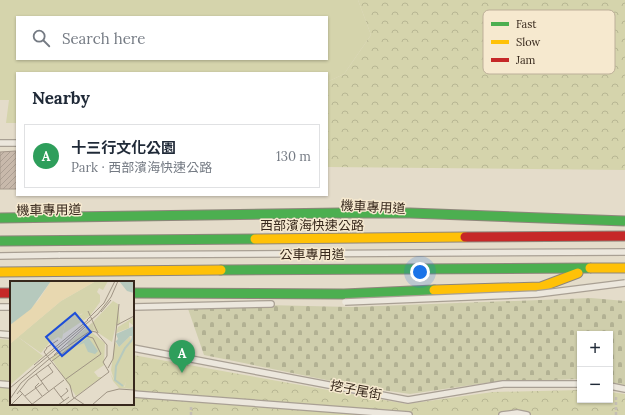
<!DOCTYPE html>
<html lang="en">
<head>
<meta charset="utf-8">
<style>
  :root { --surface:#fff; --page:#f6f6f7; --text:#1f2937; --muted:#747a83; --line:#e0e1e3; --accent:#746759 }
  body { margin:0; font-family:Lora,"Noto Sans TC",serif; background:var(--page); color:var(--text) }
  .controls { position:absolute; right:12px; bottom:12px; display:grid; overflow:hidden; border-radius:0px; box-shadow:0 1px 3px #0004 }
  .controls button { width:36px; height:36px; display:grid; place-items:center; padding:0; border:0; border-bottom:1px solid var(--line); background:var(--surface); color:var(--text); font:20px sans-serif }
  .you { position:absolute; left:420px; top:272px; width:14px; height:14px; margin:-10px; border:3px solid #fff; border-radius:50%; background:#1a73e8; box-shadow:0 0 0 6px #1a73e833 }
  .badge { display:grid; place-items:center; width:26px; height:26px; border-radius:50%; background:var(--accent); color:#fff; font-size:13px; font-weight:700 }
  .pin { position:absolute; translate:-50% -33px; filter:drop-shadow(0 1px 2px #0008) }
  .pin::after { content:''; position:absolute; top:21px; width:14px; height:12px; background:inherit; clip-path:polygon(0 0,100% 0,50% 100%) }
  .list { margin:0; padding:0; list-style:none }
  h2 { display:flex; justify-content:space-between; align-items:center; height:52px; margin:0; padding:0 16px; font-size:17px }
  h2 small { font-size:13px; font-weight:400; color:var(--muted) }
  .list li { display:grid; grid-template-columns:26px 1fr auto; gap:12px; align-items:center; box-sizing:border-box; height:64px; margin:0 8px 8px; padding:0 8px; border:1px solid var(--line); border-radius:0px }
  .list b { display:block; font-size:15px; white-space:nowrap }
  .list p { margin:0; font-size:13px; white-space:nowrap; color:var(--muted) }
  .list em { font-size:13px; font-style:normal; color:var(--muted) }
  .icon { flex:none; width:22px; height:22px; fill:none; stroke:currentColor; stroke-width:2; stroke-linecap:round; stroke-linejoin:round }
  .map { position:relative; flex:none; width:625px; height:415px; overflow:hidden }
  .search { position:absolute; background:var(--surface); box-shadow:0 1px 3px #0004; left:16px; top:16px; width:312px; height:44px; display:flex; align-items:center; gap:10px; box-sizing:border-box; padding:0 14px; border-radius:0px; color:var(--muted); font-size:15px }
  .panel { position:absolute; background:var(--surface); box-shadow:0 1px 3px #0004; left:16px; top:72px; width:312px; height:124px; border-radius:0px }
  .map>svg:first-child { display:block }
  .grass { fill:#d5d4ac; fill-rule:evenodd }
  .forest { fill:url(#forest-crowns) }
  .cemetery { fill:url(#cemetery-stones) }
  .building { fill:url(#building-hatch); stroke:#a4978a }
  .lines { fill:none; stroke-linecap:round; stroke-linejoin:round }
  .lane-casing { stroke:#a9a094; stroke-width:8 }
  .fast-casing { stroke:#8e867b; stroke-width:11 }
  .slow-casing { stroke:#8e867b; stroke-width:11 }
  .jam-casing { stroke:#8e867b; stroke-width:11 }
  .path { stroke:#c4bdb3; stroke-width:2.5; stroke-dasharray:3 2; stroke-linecap:butt }
  .lane { stroke:#ece7dd; stroke-width:5.5 }
  .fast { stroke:#4caf50; stroke-width:9 }
  .slow { stroke:#ffc107; stroke-width:9 }
  .jam { stroke:#c62828; stroke-width:9 }
  .lane-bridge-casing { stroke:#a9a094; stroke-width:8; stroke-linecap:butt }
  .fast-bridge-casing { stroke:#8e867b; stroke-width:11; stroke-linecap:butt }
  .slow-bridge-casing { stroke:#8e867b; stroke-width:11; stroke-linecap:butt }
  .jam-bridge-casing { stroke:#8e867b; stroke-width:11; stroke-linecap:butt }
  .lane-bridge { stroke:#ece7dd; stroke-width:5.5 }
  .fast-bridge { stroke:#4caf50; stroke-width:9 }
  .slow-bridge { stroke:#ffc107; stroke-width:9 }
  .jam-bridge { stroke:#c62828; stroke-width:9 }
  .labels { text-anchor:middle; dominant-baseline:central; stroke-width:3; stroke-linejoin:round; paint-order:stroke }
  .street-label { font-size:13px; fill:#37281c; stroke:#f6e9cf }
  .inset-river { fill:none; stroke:#b6c9bd; stroke-width:2 }
  .inset-road { fill:none; stroke:#9f9484; stroke-width:1 }
  .view { fill:#1d4ed8; fill-opacity:0.15; stroke:#1d4ed8; stroke-width:2 }
  .inset-edge { fill:none; stroke:#37281c; stroke-width:2 }
  .key { fill:#f6e9cf; stroke:#bdaf99; stroke-width:1 }
  .key-label { font-size:11px; fill:#37281c }
</style>
</head>
<body>
<div class="map">
<svg width="625" height="415" viewBox="0 0 625 415">
  <defs>
    <pattern id="forest-crowns" width="20" height="18" patternUnits="userSpaceOnUse"><rect width="20" height="18" fill="#d5d4ac"/><path d="M2 6a3 3 0 1 1 6 0M12 15a3 3 0 1 1 6 0" fill="none" stroke="#b7b693"/></pattern>
    <pattern id="cemetery-stones" width="16" height="16" patternUnits="userSpaceOnUse"><rect width="16" height="16" fill="#cfceac"/><path d="M2 7V4a2 2 0 0 1 4 0v3zM10 15v-3a2 2 0 0 1 4 0v3z" fill="#b2b193"/></pattern>
    <pattern id="building-hatch" width="6" height="6" patternUnits="userSpaceOnUse"><rect width="6" height="6" fill="#c8b9ab"/><path d="M-1 1l2-2M0 6l6-6M5 7l2-2" fill="none" stroke="#ac9f93"/></pattern>
  </defs>
  <rect width="100%" height="100%" fill="#e4dcca"/>
  <!-- grass -->
  <path class="grass" d="M0,0H358L371,35L344,74L327,82V73H17V123H6L9,100H0ZM17,17H327V59H17Z"/>
  <!-- forest -->
  <path class="forest" d="M358,0H625V170L327,167V82L344,74L371,35Z
    M0,339L11,340V404H133V355L407,404L493,392L580,390V400H610V392L625,394V415H0Z"/>
  <!-- cemetery -->
  <path class="cemetery" d="M591,298L625,301V385L610,383V334H580V379L492,382L410,394L361,387L204,355L186,303L352,307Z"/>
  <!-- building -->
  <path class="building" d="M16,151L17,189H0V152Z"/>
  <g class="lines">
    <defs>
      <path id="lane" d="M0,143H17
        M0,256L60,255
        M0,307H11
        M133,307L271,304
        M0,334L11,335
        M133,348L408,400L503,384H580
        M0,384L11,385
        M610,386L625,389
        M133,394L409,415
        M502,415L517,413L527,415"/>
      <path id="fast" d="M0,218L340,213
        M221,270L590,268
        M133,293L344,294L434,290"/>
      <path id="slow" d="M0,272L221,270
        M434,290L541,287L578,273"/>
      <path id="jam" d="M0,293H11"/>
    </defs>
    <!-- lane casing -->
    <use href="#lane" class="lane-casing"/>
    <!-- fast casing -->
    <use href="#fast" class="fast-casing"/>
    <!-- slow casing -->
    <use href="#slow" class="slow-casing"/>
    <!-- jam casing -->
    <use href="#jam" class="jam-casing"/>
    <!-- path -->
    <path class="path" d="M191,415V407
      M616,415V396"/>
    <!-- lane -->
    <use href="#lane" class="lane"/>
    <!-- fast -->
    <use href="#fast" class="fast"/>
    <!-- slow -->
    <use href="#slow" class="slow"/>
    <!-- jam -->
    <use href="#jam" class="jam"/>
    <defs>
      <path id="lane-bridge" d="M60,255L625,252
        M345,302L537,294L625,283"/>
      <path id="fast-bridge" d="M340,213H410L625,221
        M0,241L255,239"/>
      <path id="slow-bridge" d="M255,239L465,237
        M590,268H625"/>
      <path id="jam-bridge" d="M465,237L625,236"/>
    </defs>
    <!-- lane-bridge casing -->
    <use href="#lane-bridge" class="lane-bridge-casing"/>
    <!-- fast-bridge casing -->
    <use href="#fast-bridge" class="fast-bridge-casing"/>
    <!-- slow-bridge casing -->
    <use href="#slow-bridge" class="slow-bridge-casing"/>
    <!-- jam-bridge casing -->
    <use href="#jam-bridge" class="jam-bridge-casing"/>
    <!-- lane-bridge -->
    <use href="#lane-bridge" class="lane-bridge"/>
    <!-- fast-bridge -->
    <use href="#fast-bridge" class="fast-bridge"/>
    <!-- slow-bridge -->
    <use href="#slow-bridge" class="slow-bridge"/>
    <!-- jam-bridge -->
    <use href="#jam-bridge" class="jam-bridge"/>
  </g>
  <g class="labels">
    <!-- street labels -->
    <g class="street-label">
      <text transform="translate(373 207) rotate(3)">機車專用道</text>
      <text transform="translate(49 210) rotate(-1)">機車專用道</text>
      <text x="312" y="225">西部濱海快速公路</text>
      <text x="312" y="254">公車專用道</text>
      <text transform="translate(356 390) rotate(11)">挖子尾街</text>
    </g>
  </g>
  <!-- overview -->
  <g transform="translate(10 281)">
    <rect width="124" height="124" fill="#e4dcca"/>
    <path d="M86,0H98L93,9L89,7L87,11L90,14V21L55,43L52,58L48,56L40,61L31,72L8,56L51,20Z" fill="#d5d4ac"/>
    <path d="M103,20L108,23L110,42L106,44L102,61L84,49L83,41ZM90,21L80,35L53,53L55,43L52,40L55,33L62,31L71,34L77,26ZM80,50L95,62L94,84L84,91L88,96H92L66,115L41,77ZM100,92L104,99L115,106L116,95L124,92V108L109,107L103,100Z" fill="#d5d4ac"/>
    <path d="M124,36V45L119,41V47L106,52L108,46ZM120,55L121,60L124,58V92L118,95L114,106L104,99L101,89L105,61L109,66ZM8,56L33,75L0,104V63Z" fill="#d5d4ac"/>
    <path d="M41,0H86L51,20L0,63V44L28,20Z" fill="#e8d8b0"/>
    <path d="M83,41L84,49L59,65L57,63Z" fill="#cfceac"/>
    <path d="M0,0H41L21,28L0,44ZM109,0H124V12L117,10ZM124,45V58L121,60L122,55H120L109,66L106,61H110H105L108,58L106,53ZM78,56L88,70L85,73L78,71L74,62L67,65Z" fill="#b6c9bd"/>
    <path class="inset-river" d="M113,105L105,99L106,85L115,67L122,59"/>
    <path class="inset-road" d="M78,30L88,52M91,31L101,19M77,39L94,22L105,0M107,44L124,35M36,67L48,59M37,67L34,71L60,104L63,116L75,124M44,74L75,46M42,80L76,55L83,57L91,73L56,98M24,84L78,39M98,87L103,78L109,23M26,93L39,111M31,100L43,91L38,84M29,102L25,106L32,115M0,107L88,33L101,16L108,0M44,107L54,120M10,110L22,123M7,113L18,99L41,82M15,115L33,102M51,116L58,110L56,107M0,118L11,102L38,79L80,50L86,51L97,64V75L93,81L99,91L55,124M1,124L13,112M21,124L54,99M48,124L59,116M82,124L97,111L109,108L124,109"/>
    <path class="view" d="M65,32L81,51L52,75L36,56Z"/>
    <rect width="124" height="124" class="inset-edge"/>
  </g>
  <!-- legend -->
  <rect x="483" y="10" width="132" height="64" rx="6" class="key"/>
  <rect x="491" y="22" width="18" height="4" fill="#4caf50"/>
  <rect x="491" y="40" width="18" height="4" fill="#ffc107"/>
  <rect x="491" y="58" width="18" height="4" fill="#c62828"/>
  <g class="key-label">
    <text x="516" y="28">Fast</text>
    <text x="516" y="46">Slow</text>
    <text x="516" y="64">Jam</text>
  </g>
</svg>
<div class="controls">
<button>+</button>
<button>−</button>
</div>
<div class="you"></div>
<div class="pin badge" style="left:182px;top:373px;background:#2e9e5b">A</div>
<div class="search"><svg class="icon" aria-label="search" viewBox="0 0 24 24"><circle cx="10" cy="10" r="6"/><path d="M15 15l6 6"/></svg>Search here</div>
<section class="panel">
<h2>Nearby<small></small></h2>
<ul class="list">
<li><span class="badge" style="background:#2e9e5b">A</span><div><b>十三行文化公園</b><p>Park · 西部濱海快速公路</p></div><em>130 m</em></li>
</ul>
</section>
</div>
</body>
</html>
